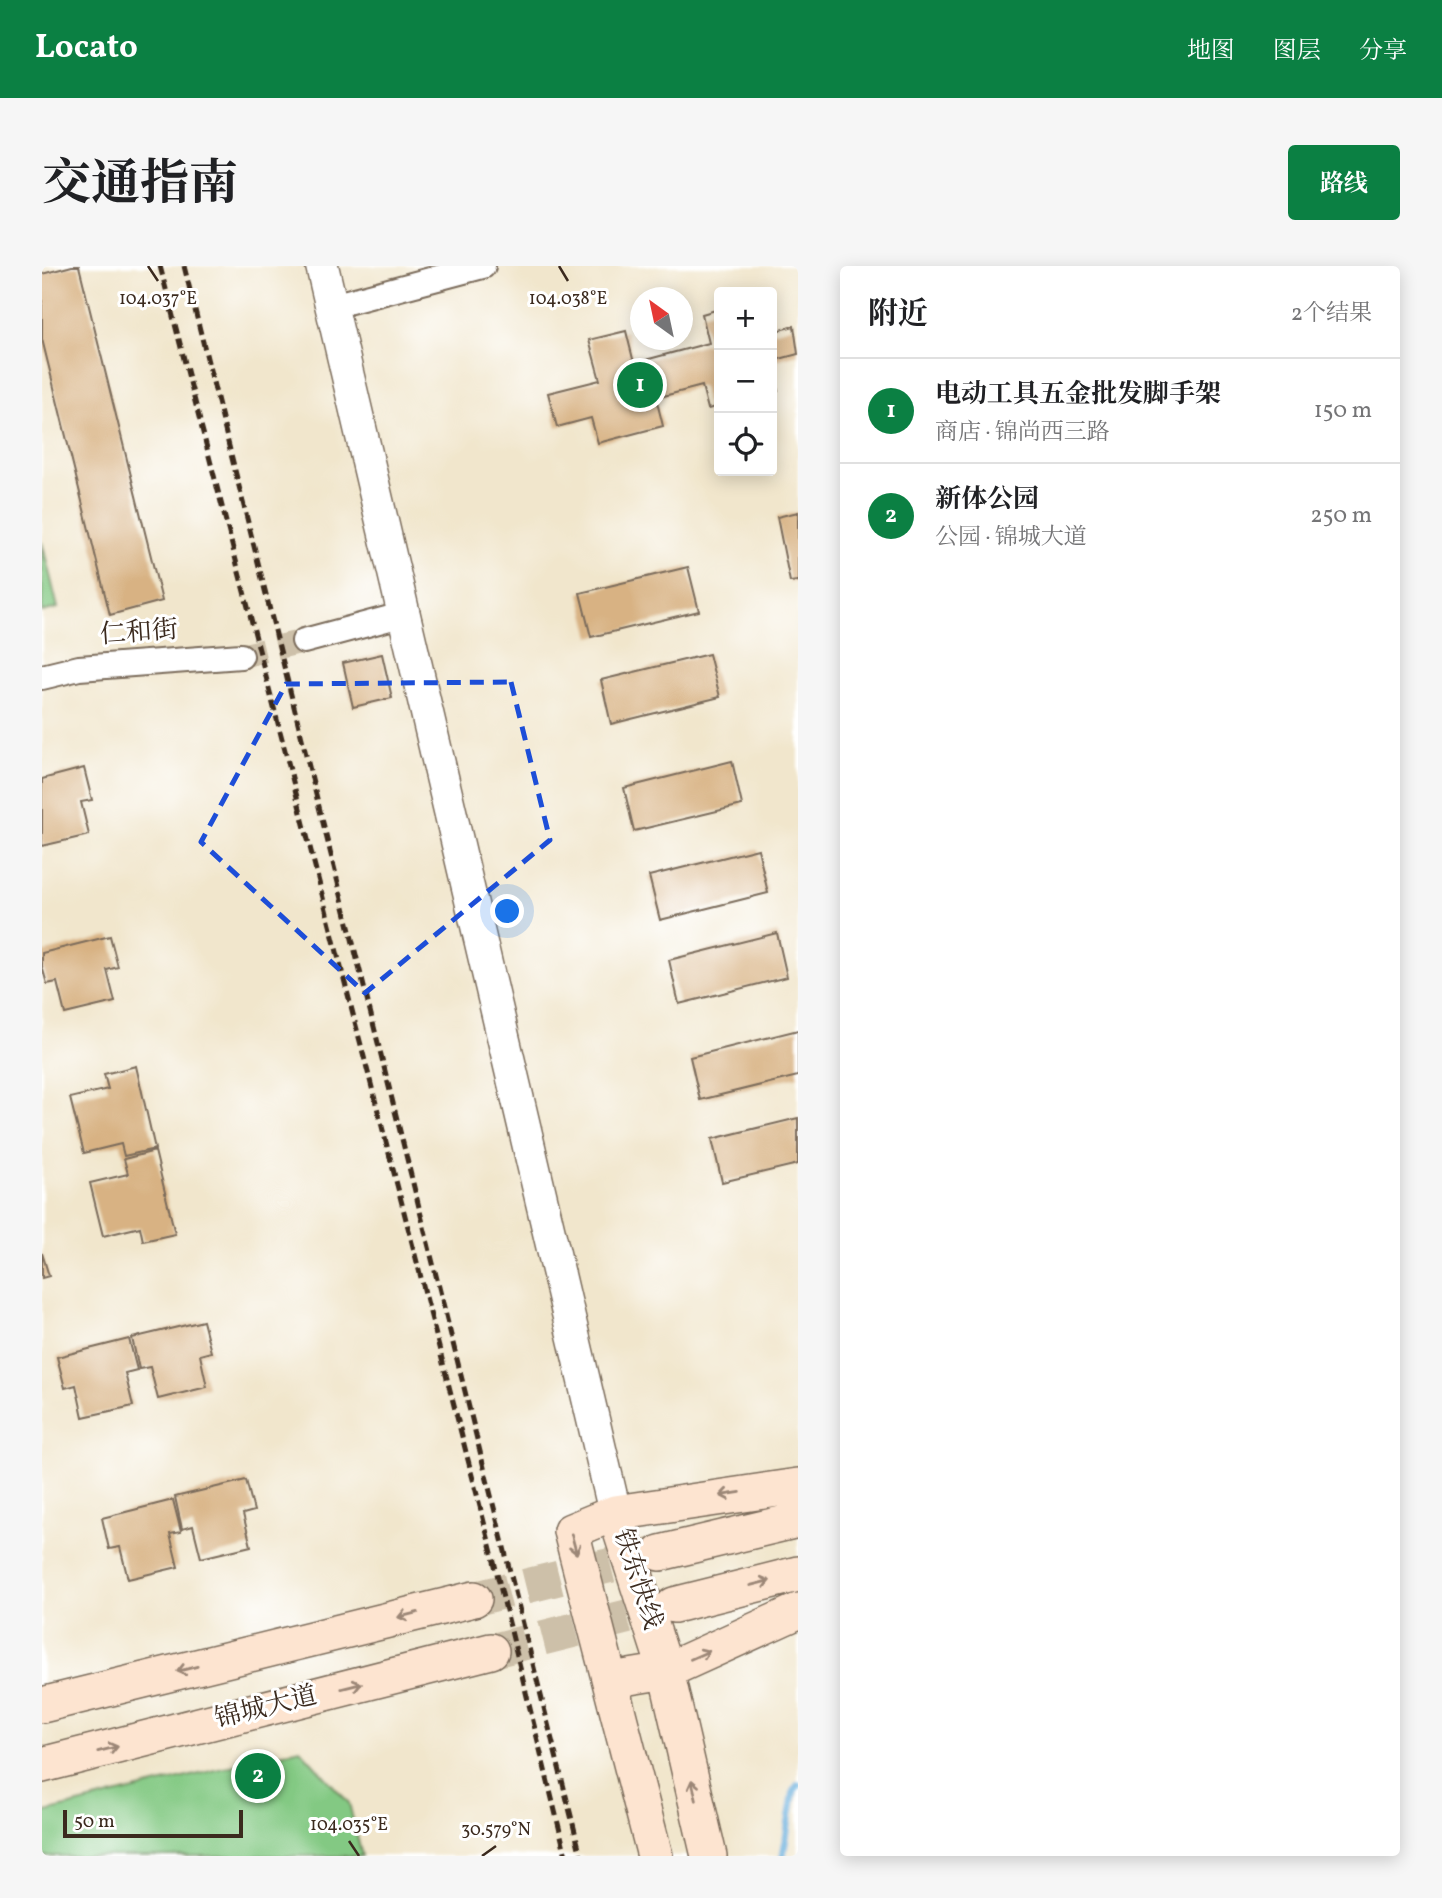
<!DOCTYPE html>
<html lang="zh">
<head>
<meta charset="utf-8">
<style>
  :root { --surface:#fff; --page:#f6f6f6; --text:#202124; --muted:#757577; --line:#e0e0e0; --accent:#0b8043 }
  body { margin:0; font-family:Vollkorn,"Noto Serif SC",serif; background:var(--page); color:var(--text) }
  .controls { position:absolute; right:21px; top:21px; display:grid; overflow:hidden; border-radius:7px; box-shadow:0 4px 18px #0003 }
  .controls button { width:63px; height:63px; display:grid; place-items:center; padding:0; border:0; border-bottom:2px solid var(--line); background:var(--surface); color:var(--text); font:35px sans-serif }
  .compass { position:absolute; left:588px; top:21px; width:63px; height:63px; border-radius:50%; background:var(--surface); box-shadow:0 4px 18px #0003; rotate:327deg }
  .scale { position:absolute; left:21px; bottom:18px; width:180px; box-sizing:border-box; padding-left:7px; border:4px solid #3b2a1e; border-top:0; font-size:19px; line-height:24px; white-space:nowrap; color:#3b2a1e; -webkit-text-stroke:5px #fff; paint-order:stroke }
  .you { position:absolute; left:466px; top:646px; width:24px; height:24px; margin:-18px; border:5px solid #fff; border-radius:50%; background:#1a73e8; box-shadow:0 0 0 10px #1a73e833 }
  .badge { display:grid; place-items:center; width:46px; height:46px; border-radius:50%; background:var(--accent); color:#fff; font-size:23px; font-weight:700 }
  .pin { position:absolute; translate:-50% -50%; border:4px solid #fff; box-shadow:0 2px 7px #0006 }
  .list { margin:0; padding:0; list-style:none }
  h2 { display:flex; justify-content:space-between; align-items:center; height:91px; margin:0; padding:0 28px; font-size:30px }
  h2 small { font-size:23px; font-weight:400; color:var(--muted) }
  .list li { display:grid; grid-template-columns:46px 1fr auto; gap:21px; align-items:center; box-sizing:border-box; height:105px; padding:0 28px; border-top:2px solid var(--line) }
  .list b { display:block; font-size:26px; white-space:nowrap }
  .list p { margin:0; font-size:23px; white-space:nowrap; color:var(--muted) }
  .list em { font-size:23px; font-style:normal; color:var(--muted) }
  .icon { flex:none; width:38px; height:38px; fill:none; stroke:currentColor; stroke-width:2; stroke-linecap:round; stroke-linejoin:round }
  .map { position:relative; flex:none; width:756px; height:1590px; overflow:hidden; border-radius:7px }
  header { display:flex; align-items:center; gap:42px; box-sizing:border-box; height:98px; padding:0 35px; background:var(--accent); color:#fff }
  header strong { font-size:33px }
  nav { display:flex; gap:38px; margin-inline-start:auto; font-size:24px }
  .intro { display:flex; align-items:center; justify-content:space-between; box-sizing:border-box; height:168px; padding:0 42px }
  h1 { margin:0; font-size:49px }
  .button { padding:18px 32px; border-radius:7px; background:var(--accent); color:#fff; font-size:24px; font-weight:700 }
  main { display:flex; gap:42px; padding:0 42px }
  aside { flex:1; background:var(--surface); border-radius:7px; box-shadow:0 4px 18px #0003 }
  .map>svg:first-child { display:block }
  .green { fill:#83c983; stroke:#5f7a50; stroke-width:2 }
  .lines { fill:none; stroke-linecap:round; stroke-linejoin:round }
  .stream { stroke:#65addc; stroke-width:7 }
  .building { fill:#d8b283 }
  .minor-tunnel { stroke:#cdc0a9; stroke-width:24; stroke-dasharray:24 12; stroke-linecap:butt }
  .secondary-tunnel { stroke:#cdc0a9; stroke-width:35; stroke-dasharray:35 18; stroke-linecap:butt }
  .minor-casing { stroke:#7b6c5b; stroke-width:28 }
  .tertiary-casing { stroke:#7b6c5b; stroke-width:35 }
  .secondary-casing { stroke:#7b6c5b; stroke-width:38 }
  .minor { stroke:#fff; stroke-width:24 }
  .tertiary { stroke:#fff; stroke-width:32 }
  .secondary { stroke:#fde4d0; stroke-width:35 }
  .rail { stroke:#3b2a1e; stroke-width:5; stroke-dasharray:10 5; stroke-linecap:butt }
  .oneway { stroke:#9c8777 }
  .marked { fill:none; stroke:#1d4ed8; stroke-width:5; stroke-dasharray:14 9; stroke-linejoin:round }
  .ticks { fill:none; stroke:#3b2a1e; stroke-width:2.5 }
  .labels { text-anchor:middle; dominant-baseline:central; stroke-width:6; stroke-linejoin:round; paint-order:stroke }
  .street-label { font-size:26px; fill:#3b2a1e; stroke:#fff }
  .ticks-label { font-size:18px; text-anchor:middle; fill:#3b2a1e; stroke:#fff; stroke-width:6; stroke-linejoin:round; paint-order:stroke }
</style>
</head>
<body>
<header>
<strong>Locato</strong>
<nav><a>地图</a><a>图层</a><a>分享</a></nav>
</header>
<div class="intro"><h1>交通指南</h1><a class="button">路线</a></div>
<main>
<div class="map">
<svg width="756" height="1590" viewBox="0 0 756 1590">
  <rect width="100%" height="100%" fill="#fff"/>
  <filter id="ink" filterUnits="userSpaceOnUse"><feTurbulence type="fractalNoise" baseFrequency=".0143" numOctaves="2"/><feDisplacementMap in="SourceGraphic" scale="14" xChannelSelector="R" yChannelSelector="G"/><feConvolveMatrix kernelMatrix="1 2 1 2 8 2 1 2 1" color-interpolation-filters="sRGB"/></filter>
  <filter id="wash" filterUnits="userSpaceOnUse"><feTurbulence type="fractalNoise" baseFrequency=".00686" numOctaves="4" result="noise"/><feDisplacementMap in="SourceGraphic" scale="28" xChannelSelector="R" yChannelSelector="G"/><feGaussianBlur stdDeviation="1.57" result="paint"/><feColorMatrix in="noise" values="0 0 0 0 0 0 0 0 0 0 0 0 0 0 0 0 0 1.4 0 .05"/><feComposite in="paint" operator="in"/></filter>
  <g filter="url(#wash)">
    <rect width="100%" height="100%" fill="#f1e6cc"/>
    <!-- green -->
    <path class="green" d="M0,276L16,342L0,346Z
      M258,1483L307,1537L320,1590H0V1547Z"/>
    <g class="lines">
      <!-- stream -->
      <path class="stream" d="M741,1590L752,1524L756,1519"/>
    </g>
    <g id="blocks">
      <!-- building -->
      <path class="building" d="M30,0H37L120,335L68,349L0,73V8Z
        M677,43V140L666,143L660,120L614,132L621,160L556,177L549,152L515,161L506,127L558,114L547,74L584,65L592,97L667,77L660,48Z
        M752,60L756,88L730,95V66Z
        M730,104L736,125L730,127Z
        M756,246V315L748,316L735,251Z
        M646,301L657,345L549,371L538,327Z
        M340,388L350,432L311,441L301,397Z
        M667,388L678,431L569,458L559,414Z
        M690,495L700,539L592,565L582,522Z
        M42,502L50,534L39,536L47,569L0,580V513Z
        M716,583L726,627L618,654L607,610Z
        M735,667L745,711L637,738L627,694Z
        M68,670L76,701L65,704L73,736L23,748L15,716L5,718L0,700V687Z
        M756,764V810L658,834L648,791Z
        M94,800L113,883L82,890L79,878L42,887L28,832L66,823L62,808Z
        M756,852V898L680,916L670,873Z
        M113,885L133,968L101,975L98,961L61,970L48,917L86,908L82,893Z
        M0,987L7,1010L0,1012Z
        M161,1055L169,1086L158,1089L165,1121L116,1133L108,1101L97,1103L90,1072Z
        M87,1073L95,1104L83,1107L91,1140L41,1151L34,1119L23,1122L15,1091Z
        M204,1214L212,1245L201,1248L209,1280L159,1292L151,1260L140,1263L133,1231Z
        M131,1234L139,1266L128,1268L136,1301L86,1313L78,1281L67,1283L60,1252Z"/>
    </g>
  </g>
  <g filter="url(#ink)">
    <use href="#blocks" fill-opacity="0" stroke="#7b6c5b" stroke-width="2"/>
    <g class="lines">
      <!-- minor-tunnel -->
      <path class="minor-tunnel" d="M199,390L262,375"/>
      <!-- secondary-tunnel -->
      <path class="secondary-tunnel" d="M432,1333L618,1287
        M449,1385L632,1339"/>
      <defs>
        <path id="minor" d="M290,40L441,0
          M262,375L363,348
          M0,411L37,402L199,390"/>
        <path id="tertiary" d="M280,0L573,1247"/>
        <path id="secondary" d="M573,1247L756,1220
          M618,1287L756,1254
          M632,1339L756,1308
          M569,1414L624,1405L756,1345
          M0,1439L432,1333
          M0,1499L449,1385
          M613,1590L529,1265L573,1247L624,1405L667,1590"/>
      </defs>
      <!-- minor casing -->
      <use href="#minor" class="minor-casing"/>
      <!-- tertiary casing -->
      <use href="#tertiary" class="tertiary-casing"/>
      <!-- secondary casing -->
      <use href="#secondary" class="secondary-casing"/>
      <!-- minor -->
      <use href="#minor" class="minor"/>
      <!-- tertiary -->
      <use href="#tertiary" class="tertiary"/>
      <!-- secondary -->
      <use href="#secondary" class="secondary"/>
      <!-- rail -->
      <path class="rail" d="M118,0L449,1283L524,1590
        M142,0L539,1590"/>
    </g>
    <!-- one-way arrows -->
    <defs><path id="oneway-shaft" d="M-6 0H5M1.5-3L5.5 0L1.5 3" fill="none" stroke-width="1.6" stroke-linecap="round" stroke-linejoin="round" transform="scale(1.75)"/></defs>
    <g class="oneway">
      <use href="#oneway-shaft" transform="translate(688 1228) rotate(171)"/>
      <use href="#oneway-shaft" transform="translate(532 1278) rotate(75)"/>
      <use href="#oneway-shaft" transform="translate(718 1317) rotate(-14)"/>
      <use href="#oneway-shaft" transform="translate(366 1349) rotate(166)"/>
      <use href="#oneway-shaft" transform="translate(658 1389) rotate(-24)"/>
      <use href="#oneway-shaft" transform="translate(145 1403) rotate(166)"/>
      <use href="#oneway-shaft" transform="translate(310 1420) rotate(-14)"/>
      <use href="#oneway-shaft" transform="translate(66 1483) rotate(-14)"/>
      <use href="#oneway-shaft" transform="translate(652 1524) rotate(-103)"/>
    </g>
  </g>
  <!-- marked area -->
  <path class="marked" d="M469,416L508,574L323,727L159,576L244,418Z"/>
  <!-- ticks -->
  <path class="ticks" d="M106,0L116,15M517,0L526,15M307,1575L317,1590M440,1590L454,1580"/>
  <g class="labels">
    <!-- street labels -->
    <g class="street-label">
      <text transform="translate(97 367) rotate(-4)">仁和街</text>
      <text transform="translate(595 1313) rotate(72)">铁东快线</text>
      <text transform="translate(224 1442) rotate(-14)">锦城大道</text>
    </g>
  </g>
  <g class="ticks-label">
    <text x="116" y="38">104.037°E</text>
    <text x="526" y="38">104.038°E</text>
    <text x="307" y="1564">104.035°E</text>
    <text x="454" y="1569">30.579°N</text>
  </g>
</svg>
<div class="controls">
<button>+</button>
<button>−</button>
<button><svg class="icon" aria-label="locate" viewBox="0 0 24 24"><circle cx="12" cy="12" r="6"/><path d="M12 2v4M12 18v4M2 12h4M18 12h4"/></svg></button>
</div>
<svg class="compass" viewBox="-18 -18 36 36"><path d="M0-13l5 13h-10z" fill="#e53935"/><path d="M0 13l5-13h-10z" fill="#757577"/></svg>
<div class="scale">50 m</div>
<div class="you"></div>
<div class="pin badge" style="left:598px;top:119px">1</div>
<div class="pin badge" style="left:216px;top:1510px">2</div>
</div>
<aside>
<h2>附近<small>2个结果</small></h2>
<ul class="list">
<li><span class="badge">1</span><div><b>电动工具五金批发脚手架</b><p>商店 · 锦尚西三路</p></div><em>150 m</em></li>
<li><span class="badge">2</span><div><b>新体公园</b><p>公园 · 锦城大道</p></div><em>250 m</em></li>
</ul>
</aside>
</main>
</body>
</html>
